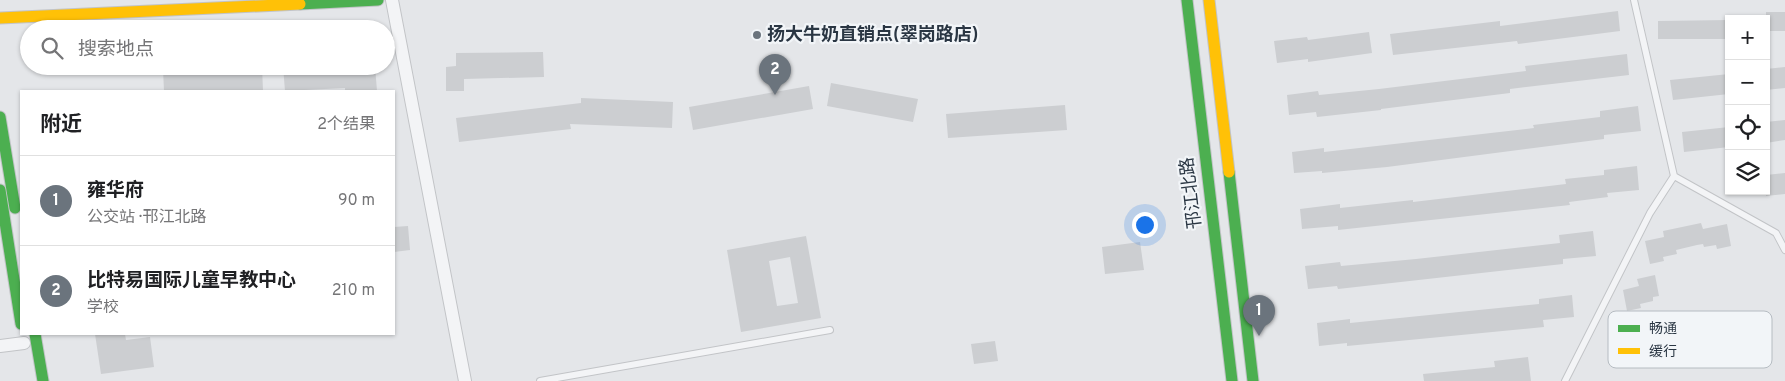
<!DOCTYPE html>
<html lang="zh">
<head>
<meta charset="utf-8">
<style>
  :root { --surface:#fff; --page:#f2f2f2; --text:#202124; --muted:#757577; --line:#e0e0e0; --accent:#6b747d }
  body { margin:0; font-family:Overpass,"Noto Sans SC",sans-serif; background:var(--page); color:var(--text) }
  .controls { position:absolute; right:15px; top:15px; display:grid; overflow:hidden; border-radius:0px; box-shadow:0 1px 4px #0004 }
  .controls button { width:45px; height:45px; display:grid; place-items:center; padding:0; border:0; border-bottom:1px solid var(--line); background:var(--surface); color:var(--text); font:25px sans-serif }
  .you { position:absolute; left:1144px; top:224px; width:18px; height:18px; margin:-12px; border:4px solid #fff; border-radius:50%; background:#1a73e8; box-shadow:0 0 0 8px #1a73e833 }
  .badge { display:grid; place-items:center; width:32px; height:32px; border-radius:50%; background:var(--accent); color:#fff; font-size:16px; font-weight:700 }
  .pin { position:absolute; translate:-50% -41px; filter:drop-shadow(0 1px 2px #0008) }
  .pin::after { content:''; position:absolute; top:26px; width:18px; height:15px; background:inherit; clip-path:polygon(0 0,100% 0,50% 100%) }
  .list { margin:0; padding:0; list-style:none }
  h2 { display:flex; justify-content:space-between; align-items:center; height:65px; margin:0; padding:0 20px; font-size:21px }
  h2 small { font-size:16px; font-weight:400; color:var(--muted) }
  .list li { display:grid; grid-template-columns:32px 1fr auto; gap:15px; align-items:center; box-sizing:border-box; height:90px; padding:0 20px; border-top:1px solid var(--line) }
  .list b { display:block; font-size:19px; white-space:nowrap }
  .list p { margin:0; font-size:16px; white-space:nowrap; color:var(--muted) }
  .list em { font-size:16px; font-style:normal; color:var(--muted) }
  .icon { flex:none; width:28px; height:28px; fill:none; stroke:currentColor; stroke-width:2; stroke-linecap:round; stroke-linejoin:round }
  .map { position:relative; flex:none; width:1785px; height:381px; overflow:hidden }
  .search { position:absolute; background:var(--surface); box-shadow:0 1px 4px #0004; left:20px; top:20px; width:375px; height:55px; display:flex; align-items:center; gap:12px; box-sizing:border-box; padding:0 18px; border-radius:28px; color:var(--muted); font-size:19px }
  .panel { position:absolute; background:var(--surface); box-shadow:0 1px 4px #0004; left:20px; top:90px; width:375px; height:245px; border-radius:0px }
  .map>svg:first-child { display:block }
  .building { fill:#ccced1; fill-rule:evenodd }
  .lines { fill:none; stroke-linecap:round; stroke-linejoin:round }
  .lane-casing { stroke:#c2c4c7; stroke-width:8 }
  .street-casing { stroke:#c2c4c7; stroke-width:14 }
  .fast-casing { stroke:#c2c4c7; stroke-width:13 }
  .slow-casing { stroke:#c2c4c7; stroke-width:13 }
  .lane { stroke:#f3f4f6; stroke-width:6 }
  .street { stroke:#f3f4f6; stroke-width:12 }
  .fast { stroke:#4caf50; stroke-width:11 }
  .slow { stroke:#ffc107; stroke-width:11 }
  .poi-dot { fill:#6b747d; stroke:#f2f5f8; stroke-width:2 }
  .labels { text-anchor:middle; dominant-baseline:central; stroke-width:4.5; stroke-linejoin:round; paint-order:stroke }
  .poi-label { font-size:18px; font-weight:bold; fill:#2a3643; stroke:#f2f5f8; text-anchor:start }
  .street-label { font-size:18px; fill:#2a3643; stroke:#f2f5f8 }
  .key { fill:#f2f5f8; stroke:#b6bcc2; stroke-width:1 }
  .key-label { font-size:14px; fill:#2a3643 }
</style>
</head>
<body>
<div class="map">
<svg width="1785" height="381" viewBox="0 0 1785 381">
  <rect width="100%" height="100%" fill="#e4e6e9"/>
  <!-- building -->
  <path class="building" d="M1618,11L1620,31L1518,44L1517,41L1393,55L1390,34L1500,21V26Z
    M1766,12H1785V31H1766Z
    M1729,20V39H1658V21Z
    M1369,32L1372,53L1308,62V59L1277,63L1274,41L1307,37L1308,40Z
    M543,52L544,77L464,79V91H446V67L456,66V53Z
    M1627,54L1629,75L1510,89V93L1381,109V110L1317,117L1316,112L1289,115L1287,95L1318,91L1319,95L1379,89L1526,71L1525,66Z
    M241,66H262L263,91H164L163,69Z
    M283,66H345V68L375,66L377,91H345V88L285,91Z
    M1785,67V88L1766,90V69Z
    M1729,74V94L1673,100L1670,80Z
    M831,83L918,99L913,122L827,106Z
    M809,86L813,109L693,130L689,107Z
    M581,98L673,102L672,128L570,124L571,129L459,142L456,118L581,103Z
    M1065,105L1067,130L948,138L946,114Z
    M1638,106L1641,131L1604,135V139L1387,167L1322,173V171L1294,173L1292,152L1324,148V152L1534,128L1533,125L1600,117V111Z
    M1785,120V140L1766,143V122Z
    M1729,127V147L1684,152L1682,132Z
    M1637,166L1639,190L1607,193L1608,197L1569,202L1570,205L1338,230V226L1302,229L1300,209L1340,204V208L1413,200V202L1566,184L1565,179L1604,175V170Z
    M1785,173V194L1766,196V175Z
    M1701,223L1703,229L1727,224L1731,246L1717,249L1716,245L1704,247L1703,244L1697,245L1676,250L1677,254L1663,257L1664,261L1650,264L1645,241L1664,237L1663,231Z
    M408,226L410,250L394,252V227Z
    M1593,231L1596,256L1563,259V264L1338,289L1337,286L1308,289L1305,266L1340,262L1341,266L1416,259L1560,243L1559,235Z
    M806,236L821,318L741,332L727,250ZM790,257L798,303L777,306L769,261Z
    M1140,242L1144,270L1105,274L1102,247Z
    M1655,275L1659,296L1653,297V301L1640,304L1641,308L1627,311L1623,290L1639,286L1637,279Z
    M1572,295L1574,317L1543,320L1544,327L1347,346V343L1319,346L1317,323L1350,319V323L1539,304V299Z
    M95,334H125L126,340L150,337L154,367L101,374Z
    M995,341L998,361L974,364L971,344Z
    M1528,357L1531,381H1424L1423,374L1495,367L1494,361Z"/>
  <g class="lines">
    <defs>
      <path id="lane" d="M1634,0L1674,176
        M540,381L830,330
        M1565,381L1650,213L1674,176L1776,233L1785,250"/>
      <path id="street" d="M392,0L465,381
        M0,346L24,343"/>
      <path id="fast" d="M1187,0L1232,381
        M300,4L378,0
        M0,117L15,208
        M1229,172L1253,381
        M0,190L21,324
        M35,334L43,381"/>
      <path id="slow" d="M1209,0L1229,172
        M0,18L300,4"/>
    </defs>
    <!-- lane casing -->
    <use href="#lane" class="lane-casing"/>
    <!-- street casing -->
    <use href="#street" class="street-casing"/>
    <!-- fast casing -->
    <use href="#fast" class="fast-casing"/>
    <!-- slow casing -->
    <use href="#slow" class="slow-casing"/>
    <!-- lane -->
    <use href="#lane" class="lane"/>
    <!-- street -->
    <use href="#street" class="street"/>
    <!-- fast -->
    <use href="#fast" class="fast"/>
    <!-- slow -->
    <use href="#slow" class="slow"/>
  </g>
  <!-- markers -->
  <circle class="poi-dot" cx="757" cy="35" r="5"/>
  <g class="labels">
    <!-- poi labels -->
    <g class="poi-label">
      <text x="767" y="35">扬大牛奶直销点(翠岗路店)</text>
    </g>
    <!-- street labels -->
    <g class="street-label">
      <text transform="translate(1192 193) rotate(-97)">邗江北路</text>
    </g>
  </g>
  <!-- legend -->
  <rect x="1608" y="311" width="164" height="57" rx="8" class="key"/>
  <rect x="1618" y="325" width="22" height="7" fill="#4caf50"/>
  <rect x="1618" y="348" width="22" height="6" fill="#ffc107"/>
  <g class="key-label">
    <text x="1649" y="333">畅通</text>
    <text x="1649" y="356">缓行</text>
  </g>
</svg>
<div class="controls">
<button>+</button>
<button>−</button>
<button><svg class="icon" aria-label="locate" viewBox="0 0 24 24"><circle cx="12" cy="12" r="6"/><path d="M12 2v4M12 18v4M2 12h4M18 12h4"/></svg></button>
<button><svg class="icon" aria-label="layers" viewBox="0 0 24 24"><path d="M12 4l9 5-9 5-9-5zM3 14l9 5 9-5"/></svg></button>
</div>
<div class="you"></div>
<div class="pin badge" style="left:1259px;top:336px">1</div>
<div class="pin badge" style="left:775px;top:95px">2</div>
<div class="search"><svg class="icon" aria-label="search" viewBox="0 0 24 24"><circle cx="10" cy="10" r="6"/><path d="M15 15l6 6"/></svg>搜索地点</div>
<section class="panel">
<h2>附近<small>2个结果</small></h2>
<ul class="list">
<li><span class="badge">1</span><div><b>雍华府</b><p>公交站 · 邗江北路</p></div><em>90 m</em></li>
<li><span class="badge">2</span><div><b>比特易国际儿童早教中心</b><p>学校</p></div><em>210 m</em></li>
</ul>
</section>
</div>
</body>
</html>
